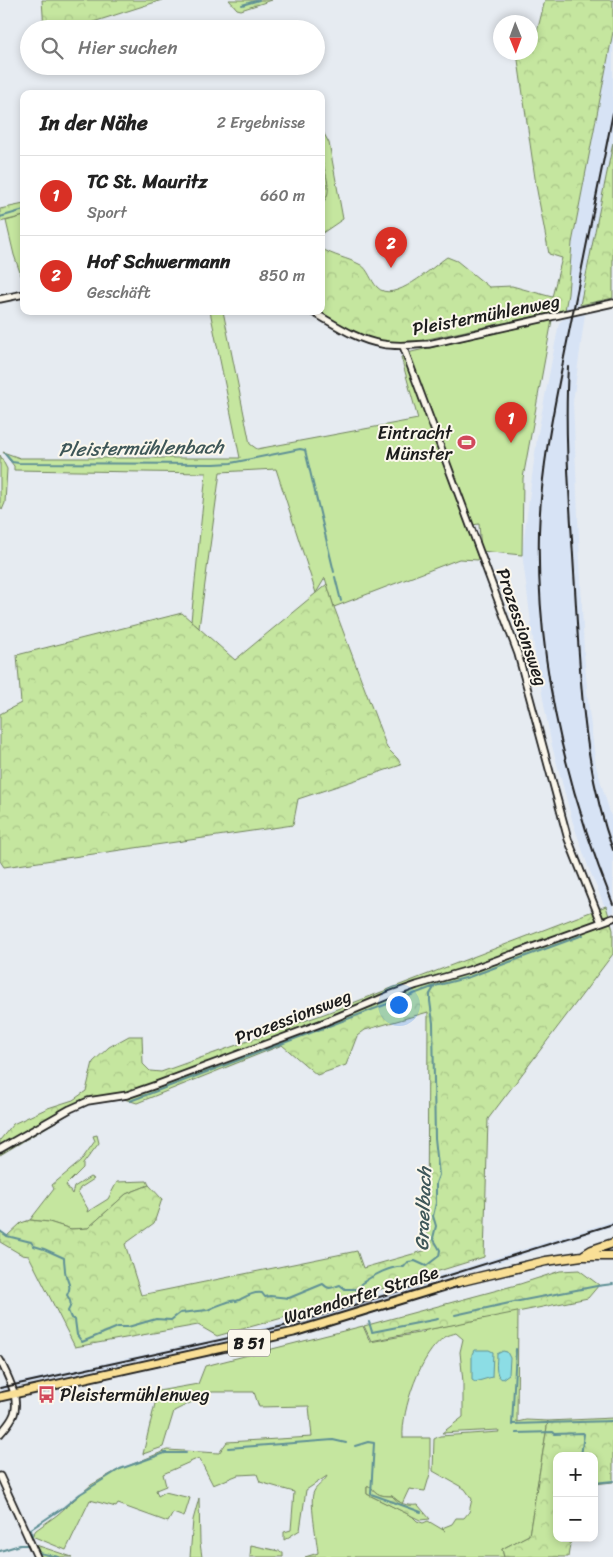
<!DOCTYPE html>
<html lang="de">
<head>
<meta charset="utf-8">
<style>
  :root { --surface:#fff; --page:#f2f2f2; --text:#222; --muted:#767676; --line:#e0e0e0; --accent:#d93025 }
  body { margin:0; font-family:Sriracha,sans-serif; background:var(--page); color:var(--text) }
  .controls { position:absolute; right:15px; bottom:15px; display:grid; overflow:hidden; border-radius:10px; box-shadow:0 2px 8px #0003 }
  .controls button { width:45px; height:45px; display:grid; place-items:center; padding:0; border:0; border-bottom:1px solid var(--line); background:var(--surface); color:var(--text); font:25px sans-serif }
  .compass { position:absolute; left:493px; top:15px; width:45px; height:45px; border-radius:50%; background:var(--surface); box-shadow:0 2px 8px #0003; rotate:179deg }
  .you { position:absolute; left:398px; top:1004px; width:18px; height:18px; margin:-12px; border:4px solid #fff; border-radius:50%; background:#1a73e8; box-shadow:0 0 0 8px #1a73e833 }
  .badge { display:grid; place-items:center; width:32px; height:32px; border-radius:50%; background:var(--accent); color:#fff; font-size:16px; font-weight:700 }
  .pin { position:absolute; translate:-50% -41px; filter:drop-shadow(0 1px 2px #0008) }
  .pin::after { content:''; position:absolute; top:26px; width:18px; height:15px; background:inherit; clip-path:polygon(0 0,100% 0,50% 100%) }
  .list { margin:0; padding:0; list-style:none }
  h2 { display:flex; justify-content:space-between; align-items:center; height:65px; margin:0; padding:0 20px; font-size:21px }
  h2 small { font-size:16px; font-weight:400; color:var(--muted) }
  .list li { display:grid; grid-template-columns:32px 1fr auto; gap:15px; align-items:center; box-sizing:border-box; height:80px; padding:0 20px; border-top:1px solid var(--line) }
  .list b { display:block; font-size:19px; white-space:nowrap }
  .list p { margin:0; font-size:16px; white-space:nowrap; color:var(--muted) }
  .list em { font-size:16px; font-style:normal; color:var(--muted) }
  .icon { flex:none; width:28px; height:28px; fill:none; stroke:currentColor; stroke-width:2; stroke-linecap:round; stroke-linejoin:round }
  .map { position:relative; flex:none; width:613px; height:1557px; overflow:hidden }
  .search { position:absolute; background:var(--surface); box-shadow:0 2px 8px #0003; left:20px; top:20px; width:305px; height:55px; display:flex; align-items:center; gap:12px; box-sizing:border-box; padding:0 18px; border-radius:28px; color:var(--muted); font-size:19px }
  .panel { position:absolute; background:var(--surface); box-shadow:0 2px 8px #0003; left:20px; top:90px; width:305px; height:225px; border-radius:10px }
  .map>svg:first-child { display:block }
  .built { fill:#d7e3f5 }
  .grass { fill:#c5e69f; stroke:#70815e; fill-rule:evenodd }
  .forest { fill:url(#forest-crowns); stroke:#70815e }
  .water { fill:#8cdde5; stroke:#5f9095 }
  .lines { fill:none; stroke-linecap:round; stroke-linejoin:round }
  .stream { stroke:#5f9095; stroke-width:2 }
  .minor-casing { stroke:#1c1c1c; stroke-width:9 }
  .major-casing { stroke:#1c1c1c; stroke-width:11 }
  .highway-casing { stroke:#1c1c1c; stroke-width:11 }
  .minor { stroke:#fbf7ec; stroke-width:5.5 }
  .major { stroke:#f9df96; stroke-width:7 }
  .highway { stroke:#f9df96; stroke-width:8 }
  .rail { stroke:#1c1c1c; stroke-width:2 }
  .labels { text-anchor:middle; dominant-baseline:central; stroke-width:4; stroke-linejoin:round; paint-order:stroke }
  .shield { fill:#fbf7ec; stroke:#5f5e5a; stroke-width:1 }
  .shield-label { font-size:16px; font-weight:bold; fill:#1c1c1c }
  .street-label { font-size:18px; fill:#1c1c1c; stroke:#fbf7ec }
  .poi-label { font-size:18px; fill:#1c1c1c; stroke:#fbf7ec; text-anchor:end }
  .water-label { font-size:19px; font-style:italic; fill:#3e5658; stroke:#fbf7ec }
</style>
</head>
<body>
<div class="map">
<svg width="613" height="1557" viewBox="0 0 613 1557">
  <defs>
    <pattern id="forest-crowns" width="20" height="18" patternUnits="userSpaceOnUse" patternTransform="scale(1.25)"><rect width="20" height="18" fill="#c5e69f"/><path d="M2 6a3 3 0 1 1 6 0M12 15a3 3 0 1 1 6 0" fill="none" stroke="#a9c588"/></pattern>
  </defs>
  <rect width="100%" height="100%" fill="#e6ebf1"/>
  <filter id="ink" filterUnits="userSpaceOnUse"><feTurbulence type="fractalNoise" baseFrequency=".02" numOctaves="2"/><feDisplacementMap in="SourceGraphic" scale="10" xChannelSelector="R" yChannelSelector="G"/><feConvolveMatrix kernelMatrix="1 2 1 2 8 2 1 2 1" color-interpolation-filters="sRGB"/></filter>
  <g filter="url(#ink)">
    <!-- built -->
    <path class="built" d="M613,32V143L580,305L565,310L568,294L572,243Z
      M585,314L573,402L584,653L589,711L596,766L613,823V913L608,914L589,869L573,823L551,742L536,661L522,553L537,438L559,323L563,319Z
      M613,1221V1226L332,1315L276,1331L0,1391V1386L211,1340L314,1315Z"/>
    <!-- grass -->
    <path class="grass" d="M321,128L329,143L343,219L321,234V204L323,203Z
      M24,216V290L22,289V278L14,255L6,221Z
      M210,311H223L250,444L257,449L418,419L401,357L405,355L479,560L459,559L334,607L325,578L316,593L276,469L220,472L199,628L191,621L206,473L14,470V466L3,452L20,458H240Z
      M552,320L523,478L522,555L481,551L479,524L472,525L407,353Z
      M0,455L7,469L5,503L2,510L0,505Z
      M97,1135L99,1143L83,1164V1168L66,1185L72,1194L74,1187L90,1177L94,1179L80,1188L78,1192L88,1209L87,1212L108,1199L117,1182L147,1181L149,1185L126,1194L88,1228L71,1229L49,1222L30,1220L54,1189L52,1185L80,1162L95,1141L93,1136Z
      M518,1311L517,1422L526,1420L548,1421L529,1535L502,1549L504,1557H305L318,1553C317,1541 310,1504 313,1494C315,1486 324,1483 327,1476L306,1490L300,1530L284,1540V1532L291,1530L294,1492L260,1482L257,1474L238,1475L213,1485L199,1458L163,1474L166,1486L156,1490L158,1496L165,1492L190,1498L184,1517L173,1513L168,1522L118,1504L116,1507L90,1500L66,1550L32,1536L36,1530L57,1515L91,1485L116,1471L167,1450L219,1453L227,1442L312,1437L309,1406L259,1407L254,1392H212L174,1411L163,1447L143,1454L158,1391L198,1384L205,1366L363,1326L370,1342L424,1332L426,1330ZM456,1333L463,1339L460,1352L463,1382V1417L442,1433L498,1430L499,1432L440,1436L434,1439L433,1471L465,1489L472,1499L469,1512L464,1518H456L452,1524L442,1528L445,1531L428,1521L423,1523L417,1521L412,1516L367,1494V1487H371C377,1495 381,1496 392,1496L402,1504L409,1489L425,1491L430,1474V1438H403C401,1411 421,1351 445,1337C448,1335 453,1334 456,1333Z
      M199,1498L200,1543L202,1557H190L193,1520Z
      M251,1545L283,1552V1557H250Z"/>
    <!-- forest -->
    <path class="forest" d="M42,0H162L87,24L80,29H44Z
      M229,0H272L241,10L237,9Z
      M545,0H613V32L572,243L568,294L565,310L404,344L382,343L359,335L318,311H321V248C333,256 348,258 361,265C368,269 371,281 377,287C393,305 432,267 447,257L457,261L489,287L512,286L552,297L562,258L549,254L536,185L517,53L530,52L531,41L535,40Z
      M613,143V298L580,305Z
      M321,163H323C326,177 334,194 321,204Z
      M24,204V216L0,222V209Z
      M327,584L334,607L387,748L398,759L401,765L298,799L293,825L4,867L0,861V714L21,703L17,655L182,613L235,660Z
      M606,906L613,930V954L488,1119L484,1257L333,1304L217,1336L198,1325L75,1347L29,1256L22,1255L0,1242V1231L7,1236L21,1223L30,1220L49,1222L71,1229L88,1228L126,1194L149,1185L162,1199L154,1223L125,1244L141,1295L357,1251L363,1268L427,1250L428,1012L365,1030L357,1036L346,1065L317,1075L282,1045L137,1103L124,1099L84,1105L0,1155V1140L13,1124L48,1108L73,1100L86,1091L93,1062L109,1047L129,1036H142L143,1064L150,1071L161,1072L324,1014Z
      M579,1270L599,1285L588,1298L371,1341L364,1326L520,1284L560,1271Z
      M613,1418V1482L594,1484V1456H557V1538H571L568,1557H504L502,1549L529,1535L548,1421Z
      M367,1487H371C377,1495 381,1496 392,1496C400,1504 406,1506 418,1505L430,1519L420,1520L367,1494Z
      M36,1545L72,1557H41Z"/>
    <!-- water -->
    <path class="water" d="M474,1350H489L493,1352L492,1377L475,1382L472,1380V1354Z
      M503,1351L507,1352L510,1358L509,1374L502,1379C494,1375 497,1362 497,1354Z"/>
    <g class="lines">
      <!-- stream -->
      <path class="stream" d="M242,5L259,0
        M0,217L24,210
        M5,454L12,462L19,463L214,464L231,463L300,449L305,450L334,572
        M335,577L341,601
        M130,1101L435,986L469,977L583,935
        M0,1231L7,1236L31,1242L34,1246L44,1249L64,1258C64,1263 65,1267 65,1271C66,1281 73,1285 67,1295C71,1301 72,1305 68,1311L71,1318L75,1320L77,1335L82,1342L118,1327H128L156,1319L171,1320L180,1313L208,1310C211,1308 227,1302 231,1301C239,1299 232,1303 239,1300C247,1296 253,1292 262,1293L265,1297L270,1296L289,1298L323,1284C330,1291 332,1287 340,1285L345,1289H360L362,1283C372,1276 392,1265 404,1267L408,1262L415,1261L426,1266L439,1256L440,1250L433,1238L436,1226L433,1216L436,1203V1183L439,1175L435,1138L433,1023L430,1001V994L435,986
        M357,1290L362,1298
        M455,1315L514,1302L597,1286L613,1284
        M369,1322L372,1332L438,1319
        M512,1424L613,1421
        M512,1425L516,1349
        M516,1433L553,1432L555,1434L583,1433L584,1434L581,1456
        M355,1446L368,1442L374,1443L371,1494L421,1512
        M228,1448L333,1440L346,1443
        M594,1483L613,1481
        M32,1537L31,1529L64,1507L80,1494L120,1469L165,1453H186
        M35,1544L39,1553L59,1557
        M0,1551L20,1545H27"/>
      <defs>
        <path id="minor" d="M0,299L24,294
          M311,311C333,323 356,340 382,344C397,347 413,345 429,344L613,303
          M403,346L518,654L568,839L601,922
          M0,1149L70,1109L88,1101L127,1095L156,1085L325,1022L392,994L417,985L469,970L613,918
          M0,1360C7,1375 20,1397 14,1414C11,1422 5,1428 0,1434
          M0,1476L37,1557"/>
        <path id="major" d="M0,1397L294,1332L458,1282"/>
        <path id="highway" d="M584,1255L592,1250L613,1243
          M458,1282L546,1261L582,1256H613"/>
      </defs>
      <!-- minor casing -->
      <use href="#minor" class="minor-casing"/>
      <!-- major casing -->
      <use href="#major" class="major-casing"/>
      <!-- highway casing -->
      <use href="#highway" class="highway-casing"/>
      <!-- minor -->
      <use href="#minor" class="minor"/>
      <!-- major -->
      <use href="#major" class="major"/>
      <!-- highway -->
      <use href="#highway" class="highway"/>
      <!-- rail -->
      <path class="rail" d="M613,113C598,186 584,259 569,332C556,398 541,464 539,532C536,661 565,785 613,904
        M568,367C564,435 570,504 574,572C580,666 581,761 613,850
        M0,1388L293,1324L613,1224"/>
    </g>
  </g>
  <!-- icons -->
  <defs>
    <symbol id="stadium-bare" viewBox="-9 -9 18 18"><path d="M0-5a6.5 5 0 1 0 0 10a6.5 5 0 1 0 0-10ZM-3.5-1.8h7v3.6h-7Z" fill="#d1495b" stroke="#fbf7ec" stroke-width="2.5" paint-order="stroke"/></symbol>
    <symbol id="bus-bare" viewBox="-9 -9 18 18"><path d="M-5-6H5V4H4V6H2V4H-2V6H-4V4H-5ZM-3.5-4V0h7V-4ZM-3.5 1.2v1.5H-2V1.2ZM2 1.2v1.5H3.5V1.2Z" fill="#d1495b" stroke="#fbf7ec" stroke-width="2.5" paint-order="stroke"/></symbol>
  </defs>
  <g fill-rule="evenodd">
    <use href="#stadium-bare" x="454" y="430" width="25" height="25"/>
    <use href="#bus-bare" x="34" y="1382" width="25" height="25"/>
  </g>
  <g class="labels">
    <!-- shield labels -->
    <rect class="shield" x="228" y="1329.5" width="42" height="27" rx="4"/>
    <g class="shield-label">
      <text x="249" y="1343">B 51</text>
    </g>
    <!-- street labels -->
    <g class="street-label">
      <text transform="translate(486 315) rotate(-11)">Pleistermühlenweg</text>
      <text transform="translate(522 627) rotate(71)">Prozessionsweg</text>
      <text transform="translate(293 1017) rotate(-21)">Prozessionsweg</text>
      <text transform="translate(361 1295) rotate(-17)">Warendorfer Straße</text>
    </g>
    <!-- poi labels -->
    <g class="poi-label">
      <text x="452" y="433">Eintracht<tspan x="452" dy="21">Münster</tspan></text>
      <text x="60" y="1395" text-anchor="start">Pleistermühlenweg</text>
    </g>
    <!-- water labels -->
    <g class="water-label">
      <text transform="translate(141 448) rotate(-1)">Pleistermühlenbach</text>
      <text transform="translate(423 1209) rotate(-88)">Graelbach</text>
    </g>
  </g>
</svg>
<div class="controls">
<button>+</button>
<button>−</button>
</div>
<svg class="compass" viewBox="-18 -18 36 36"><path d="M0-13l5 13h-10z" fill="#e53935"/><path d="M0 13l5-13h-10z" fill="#767676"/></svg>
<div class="you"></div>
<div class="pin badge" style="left:511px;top:443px">1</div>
<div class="pin badge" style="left:391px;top:268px">2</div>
<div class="search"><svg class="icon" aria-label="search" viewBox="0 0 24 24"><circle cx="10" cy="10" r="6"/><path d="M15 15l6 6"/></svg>Hier suchen</div>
<section class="panel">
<h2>In der Nähe<small>2 Ergebnisse</small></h2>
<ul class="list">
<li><span class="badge">1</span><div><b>TC St. Mauritz</b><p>Sport</p></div><em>660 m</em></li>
<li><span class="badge">2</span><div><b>Hof Schwermann</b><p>Geschäft</p></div><em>850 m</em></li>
</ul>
</section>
</div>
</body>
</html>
